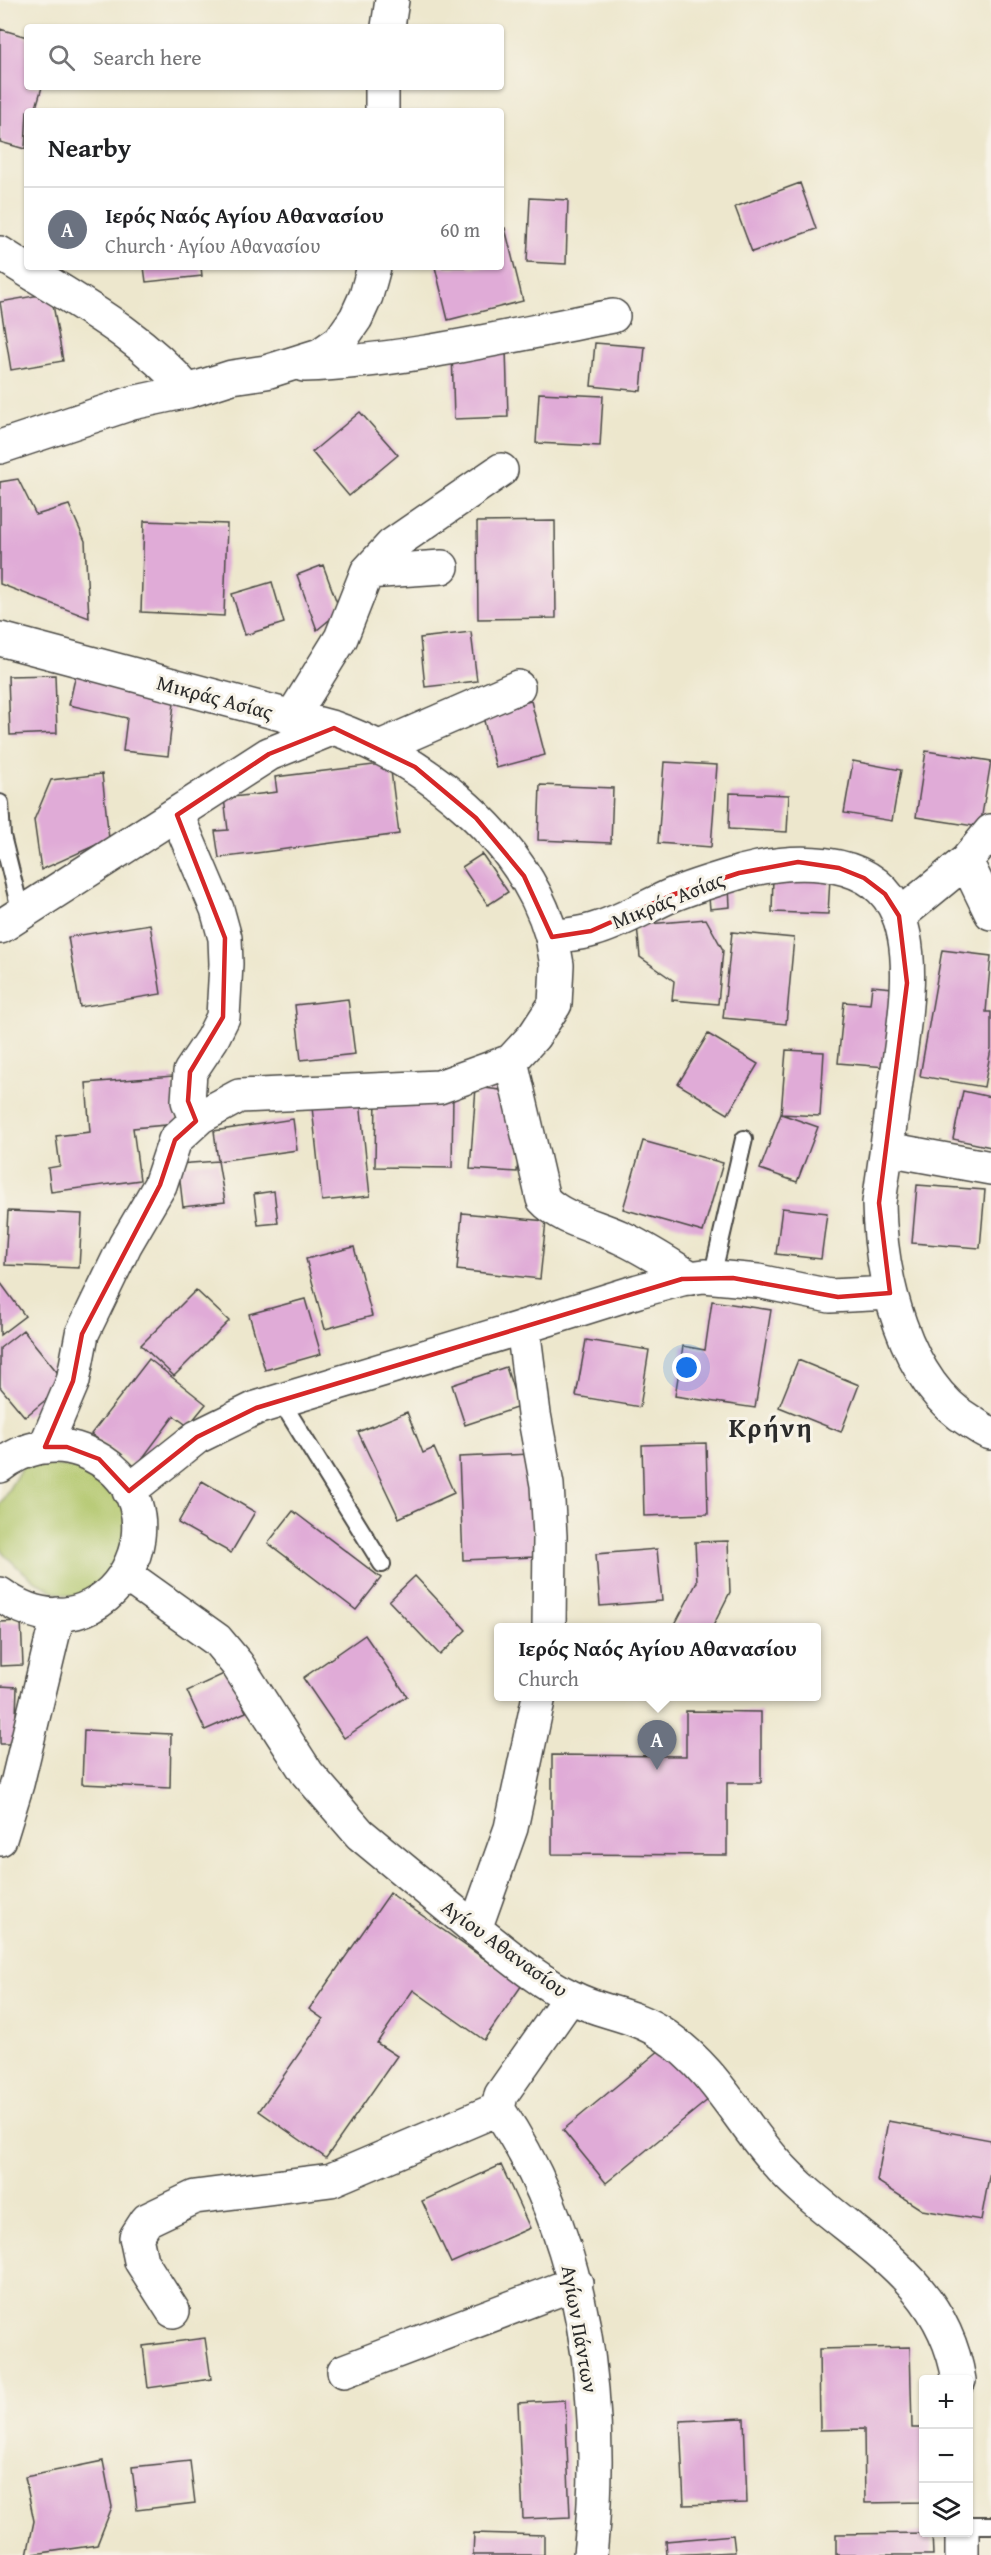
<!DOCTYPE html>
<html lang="en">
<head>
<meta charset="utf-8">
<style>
  :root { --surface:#fff; --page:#f6f6f6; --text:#202124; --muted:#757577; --line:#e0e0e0; --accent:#1f6fb2 }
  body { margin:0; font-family:"Gentium Book Plus",serif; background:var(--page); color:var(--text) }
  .controls { position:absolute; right:18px; bottom:18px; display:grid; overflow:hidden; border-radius:6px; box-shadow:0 2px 4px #0004 }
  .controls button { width:54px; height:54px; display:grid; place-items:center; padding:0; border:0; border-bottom:2px solid var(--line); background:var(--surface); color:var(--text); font:30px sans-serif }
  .you { position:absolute; left:687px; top:1368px; width:21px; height:21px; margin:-15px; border:4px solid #fff; border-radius:50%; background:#1a73e8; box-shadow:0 0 0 9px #1a73e833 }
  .badge { display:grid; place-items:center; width:39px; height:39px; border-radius:50%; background:var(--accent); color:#fff; font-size:20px; font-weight:700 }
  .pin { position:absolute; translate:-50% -50px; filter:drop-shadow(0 2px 3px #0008) }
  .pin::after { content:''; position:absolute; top:32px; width:21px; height:18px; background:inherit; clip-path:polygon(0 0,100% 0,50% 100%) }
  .popup { position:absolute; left:494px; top:1623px; width:327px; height:78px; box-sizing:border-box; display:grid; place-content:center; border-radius:6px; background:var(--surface); filter:drop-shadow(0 2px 4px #0005); font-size:20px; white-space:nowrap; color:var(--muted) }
  .popup b { font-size:22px; color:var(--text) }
  .popup::after { content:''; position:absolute; left:50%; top:100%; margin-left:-12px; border:12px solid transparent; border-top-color:var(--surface) }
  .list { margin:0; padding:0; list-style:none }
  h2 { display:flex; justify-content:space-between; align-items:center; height:78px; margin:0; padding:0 24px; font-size:26px }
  h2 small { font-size:20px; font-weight:400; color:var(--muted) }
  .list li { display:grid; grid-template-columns:39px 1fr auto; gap:18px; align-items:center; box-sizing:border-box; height:84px; padding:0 24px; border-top:2px solid var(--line) }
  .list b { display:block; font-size:22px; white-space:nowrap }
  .list p { margin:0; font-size:20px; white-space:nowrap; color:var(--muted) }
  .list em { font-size:20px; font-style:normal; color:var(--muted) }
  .icon { flex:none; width:33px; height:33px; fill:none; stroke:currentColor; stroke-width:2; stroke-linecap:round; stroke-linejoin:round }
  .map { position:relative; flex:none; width:991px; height:2555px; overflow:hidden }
  .search { position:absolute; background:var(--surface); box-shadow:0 2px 4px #0004; left:24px; top:24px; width:480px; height:66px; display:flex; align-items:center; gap:15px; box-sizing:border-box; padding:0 21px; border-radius:6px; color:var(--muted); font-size:22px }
  .panel { position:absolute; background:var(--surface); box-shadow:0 2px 4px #0004; left:24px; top:108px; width:480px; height:162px; border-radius:6px }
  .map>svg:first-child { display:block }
  .green { fill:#b1c66b; stroke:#6e784b; stroke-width:1.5 }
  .building { fill:#e0abd7 }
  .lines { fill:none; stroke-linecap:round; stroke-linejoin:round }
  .service-casing { stroke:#484743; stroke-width:20 }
  .minor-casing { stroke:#484743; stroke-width:36 }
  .tertiary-casing { stroke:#484743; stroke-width:36 }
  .service { stroke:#fff; stroke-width:16 }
  .minor { stroke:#fff; stroke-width:33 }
  .tertiary { stroke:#fff; stroke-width:33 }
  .marked { fill:none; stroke:#d62828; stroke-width:4.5; stroke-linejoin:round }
  .labels { text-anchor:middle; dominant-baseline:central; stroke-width:6; stroke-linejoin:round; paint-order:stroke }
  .street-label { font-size:21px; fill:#2b2b2b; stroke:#f7f3e8 }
  .district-label { font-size:27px; font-weight:bold; letter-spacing:1.5px; fill:#2b2b2b; stroke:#f7f3e8 }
</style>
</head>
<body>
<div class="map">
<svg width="991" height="2555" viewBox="0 0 991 2555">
  <rect width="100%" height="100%" fill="#f7f3e8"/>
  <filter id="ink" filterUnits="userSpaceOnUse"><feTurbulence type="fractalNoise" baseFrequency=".0167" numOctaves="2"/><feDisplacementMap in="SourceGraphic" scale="12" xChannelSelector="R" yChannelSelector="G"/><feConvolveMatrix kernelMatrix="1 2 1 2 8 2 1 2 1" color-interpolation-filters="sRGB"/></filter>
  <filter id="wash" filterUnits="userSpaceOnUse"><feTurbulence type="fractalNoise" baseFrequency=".008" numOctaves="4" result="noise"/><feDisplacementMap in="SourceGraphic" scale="24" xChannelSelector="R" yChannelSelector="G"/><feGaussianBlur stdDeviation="1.35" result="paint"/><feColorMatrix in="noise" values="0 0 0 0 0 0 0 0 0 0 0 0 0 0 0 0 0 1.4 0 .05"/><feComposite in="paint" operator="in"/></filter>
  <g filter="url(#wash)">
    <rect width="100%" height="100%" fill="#ede7cd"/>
    <!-- green -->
    <path class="green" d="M23,1465C54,1464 111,1464 123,1501C127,1512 124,1545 125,1558C116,1566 96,1589 87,1593C60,1607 16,1568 0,1549V1504Z"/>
    <g id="blocks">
      <!-- building -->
      <path class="building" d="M0,29L27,37V87H42L35,111H27L25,149L0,142Z
        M800,183L816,229L752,252L735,207Z
        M530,198L568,200L566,264L527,262Z
        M505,228L523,301L448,320L435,267H501V229Z
        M144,267H201L202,276L146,282Z
        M51,293L63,361L11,370L0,302Z
        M595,343L645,347L641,391L591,386Z
        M506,349L508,417L454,419L452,350Z
        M539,393L603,396L600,446L536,443Z
        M360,412L398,455L349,496L312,452Z
        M18,479L36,515L69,505L85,541L89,618L0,584V482Z
        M144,521L227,524L224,616L141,612Z
        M555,521L556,618L478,619L477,522Z
        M323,565L340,611L317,630L297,575Z
        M272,582L284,623L245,635L232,594Z
        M471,632L477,681L425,687L420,638Z
        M78,665L175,694L168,756L123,751L127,718L69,705Z
        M55,675L57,733L10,735L8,676Z
        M531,701L545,755L496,768L482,713Z
        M926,751L991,761L980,827L916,817Z
        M853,761L901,770L892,821L844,813Z
        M664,762L717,765L711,847L658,843Z
        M390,763L399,834L219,858L215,831L228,830L224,798L277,792L275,777Z
        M102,774L109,839L41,870L34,820L51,780Z
        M540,785L613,788L611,843L538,840Z
        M730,793L789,795L787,832L729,829Z
        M482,854L508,892L488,905L462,867Z
        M773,876L830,878L828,914L772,912Z
        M729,886L730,907L710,909L708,887Z
        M706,919L723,950L718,1004L672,1000L674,981L640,957L637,925Z
        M150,924L161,994L80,1007L68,937Z
        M732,932L794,938L786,1024L723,1018Z
        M942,950L991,956L986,1012H991V1049L984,1087L920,1076Z
        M872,986L893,988L886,1067L838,1063L844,1002L870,1004Z
        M348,999L355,1054L301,1060L295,1005Z
        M708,1034L758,1064L728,1114L678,1084Z
        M786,1050L824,1052L820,1116L781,1114L818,1127L797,1182L760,1169L781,1114Z
        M173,1076L177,1124L133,1128L140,1180L51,1192L48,1168L60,1166L56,1136L90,1132L86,1083Z
        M476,1087L500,1090L520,1135L517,1172L470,1169Z
        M376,1091L453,1092L452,1168L375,1167Z
        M963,1091L991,1097V1147L953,1139Z
        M360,1101L370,1196L322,1201L312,1107Z
        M293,1119L297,1150L218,1161L214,1131Z
        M643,1141L723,1163L703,1232L623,1209Z
        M218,1161L225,1202L183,1207L178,1164Z
        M917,1185L985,1190L980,1248L912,1243Z
        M274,1191L278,1223L258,1225L254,1194Z
        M782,1208L827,1213L821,1259L776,1254Z
        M8,1211L82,1214L79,1268L5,1265Z
        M462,1213L546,1221L540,1279L457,1270Z
        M354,1247L372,1316L325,1329L306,1259Z
        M0,1282L25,1316L0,1335Z
        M196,1290L229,1321L174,1376L141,1345Z
        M305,1299L321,1354L265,1370L249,1314Z
        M712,1301L771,1310L755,1408L675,1396L683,1346L705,1350Z
        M23,1330L66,1383L25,1417L0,1387V1348Z
        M586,1340L649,1350L640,1407L576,1396Z
        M149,1359L206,1404L188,1426L174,1416L136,1467L91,1434Z
        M798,1360L859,1385L841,1432L779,1407Z
        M506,1367L519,1407L465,1425L452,1385Z
        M407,1412L423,1453L434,1448L454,1493L399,1518L358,1432Z
        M706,1443L708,1514L644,1516L642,1445Z
        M531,1454L534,1557L463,1560L459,1457Z
        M202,1481L255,1512L231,1553L178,1523Z
        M293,1511L381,1578L356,1610L268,1543Z
        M728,1541L730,1592L712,1628H673L697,1582L695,1542Z
        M657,1549L662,1601L600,1606L596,1554Z
        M415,1576L466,1630L440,1655L389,1601Z
        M21,1621L23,1665L0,1666V1622Z
        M365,1635L407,1696L344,1738L303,1678Z
        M228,1672L246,1712L205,1730L187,1691Z
        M0,1686L17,1687L15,1744H0Z
        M686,1711L761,1712V1783H727V1855L552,1854V1755L686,1756Z
        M84,1730L171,1734L170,1788L82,1784Z
        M390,1893L522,1985L484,2040L413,1990L377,2043L397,2056L326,2158L259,2111L323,2019L309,2009Z
        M666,2045L709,2099L606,2183L563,2130Z
        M888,2121L991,2140V2166L981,2220L922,2210L877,2181Z
        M501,2165L530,2228L451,2263L422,2201Z
        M205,2338L211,2379L148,2388L143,2346Z
        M910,2347L912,2428H924V2502L865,2503L864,2429L820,2430L819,2349Z
        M565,2400L570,2517L523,2519L518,2403Z
        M744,2418L747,2503L684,2505L680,2421Z
        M103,2461L112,2507L97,2545L27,2555L34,2521L25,2477Z
        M190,2461L195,2503L137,2510L132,2467Z
        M474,2533L544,2535V2555H473Z
        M932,2533L933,2555H836V2534Z
        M733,2535L735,2552L667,2555L666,2541Z"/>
    </g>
  </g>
  <g filter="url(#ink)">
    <use href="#blocks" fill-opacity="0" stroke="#484743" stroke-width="1.5"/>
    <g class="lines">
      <defs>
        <path id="service" d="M0,803L2,836L21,913
          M712,1277L744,1139
          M281,1401L382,1564
          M968,2525H991"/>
        <path id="minor" d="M388,27L392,0
          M382,87V111
          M0,253C66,296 137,330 188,391
          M304,365C409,361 511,335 613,316
          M0,447L132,403L188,391L232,377L266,372L320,355L340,341L356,318L366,296L374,267
          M367,572L392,545L501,470
          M292,717L341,638L367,572L442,567
          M380,747L518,687
          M177,815L217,909L225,938L226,964L223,1017L212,1039L190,1072L188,1101L192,1111L200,1117
          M966,861L991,913
          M899,916L966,861L991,831
          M511,1061L543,1199C562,1220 597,1226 622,1238C646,1249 668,1264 691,1278
          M887,1149L991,1168
          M45,1447L73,1381L82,1334L125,1245L160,1185L175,1140L200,1117L239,1096L439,1087L511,1061L534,1036L555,1004L557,965L552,937
          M0,1466C23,1448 54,1440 82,1451C203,1498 109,1674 0,1594
          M129,1491L197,1437L256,1408L523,1327
          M126,1575L217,1640L237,1664L307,1773L360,1834L475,1929
          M0,1839L17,1784L58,1614
          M570,1997L501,2095L498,2109C586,2239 606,2402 590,2555
          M173,2311L141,2261L136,2237L147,2220L195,2197L331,2180L498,2109
          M344,2371L576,2283"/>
        <path id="tertiary" d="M0,639L334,728C426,761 524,839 552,937C566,935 580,934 593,930C621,922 645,907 672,895C694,886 718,879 741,872C789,859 866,854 894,906C919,952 903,1032 896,1082C890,1122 885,1163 879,1203C880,1275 904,1382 971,1422C978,1426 983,1431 991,1433
          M0,927L269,754L334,728
          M549,1628L550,1536L547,1485L534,1414L523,1327L638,1291L682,1279L704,1276L758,1281L830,1296L890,1293
          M539,1696L511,1828L475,1929C505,1952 536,1980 571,1997C601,2013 634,2014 663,2034C716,2071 734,2114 774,2160C840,2236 941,2267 959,2380
          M962,2555V2532"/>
      </defs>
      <!-- service casing -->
      <use href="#service" class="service-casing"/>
      <!-- minor casing -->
      <use href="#minor" class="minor-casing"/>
      <!-- tertiary casing -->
      <use href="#tertiary" class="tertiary-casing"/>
      <!-- service -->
      <use href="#service" class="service"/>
      <!-- minor -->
      <use href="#minor" class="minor"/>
      <!-- tertiary -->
      <use href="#tertiary" class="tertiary"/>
    </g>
  </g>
  <!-- marked area -->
  <path class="marked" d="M334,728L415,767L476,818L524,876L552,937L591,931L672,895L739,873L798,862L839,868L864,878L885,894L899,916L907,983L879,1203L890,1293L838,1297L733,1278L682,1279L256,1408L197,1437L129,1491L99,1459L67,1447H45L73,1381L82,1334L160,1185L175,1140L196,1121L188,1101L190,1072L223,1017L225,938L177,815L269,754Z"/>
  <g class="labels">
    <!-- street labels -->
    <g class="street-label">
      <text transform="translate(215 697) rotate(15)">Μικράς Ασίας</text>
      <text transform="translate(668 900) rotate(-22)">Μικράς Ασίας</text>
      <text transform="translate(505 1948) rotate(36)">Αγίου Αθανασίου</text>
      <text transform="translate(580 2329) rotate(80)">Αγίων Πάντων</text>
    </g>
    <!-- district labels -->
    <g class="district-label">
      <text x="771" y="1427">Κρήνη</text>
    </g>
  </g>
</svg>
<div class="controls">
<button>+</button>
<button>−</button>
<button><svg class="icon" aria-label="layers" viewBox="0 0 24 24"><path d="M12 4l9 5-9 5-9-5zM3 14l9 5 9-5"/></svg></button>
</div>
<div class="you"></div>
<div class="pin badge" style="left:657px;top:1770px;background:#6b7280">A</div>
<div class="popup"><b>Ιερός Ναός Αγίου Αθανασίου</b>Church</div>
<div class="search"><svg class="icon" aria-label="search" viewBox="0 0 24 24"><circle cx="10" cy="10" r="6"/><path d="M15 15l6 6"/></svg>Search here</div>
<section class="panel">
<h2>Nearby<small></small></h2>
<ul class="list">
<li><span class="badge" style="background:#6b7280">A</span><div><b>Ιερός Ναός Αγίου Αθανασίου</b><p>Church · Αγίου Αθανασίου</p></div><em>60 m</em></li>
</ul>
</section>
</div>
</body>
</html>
